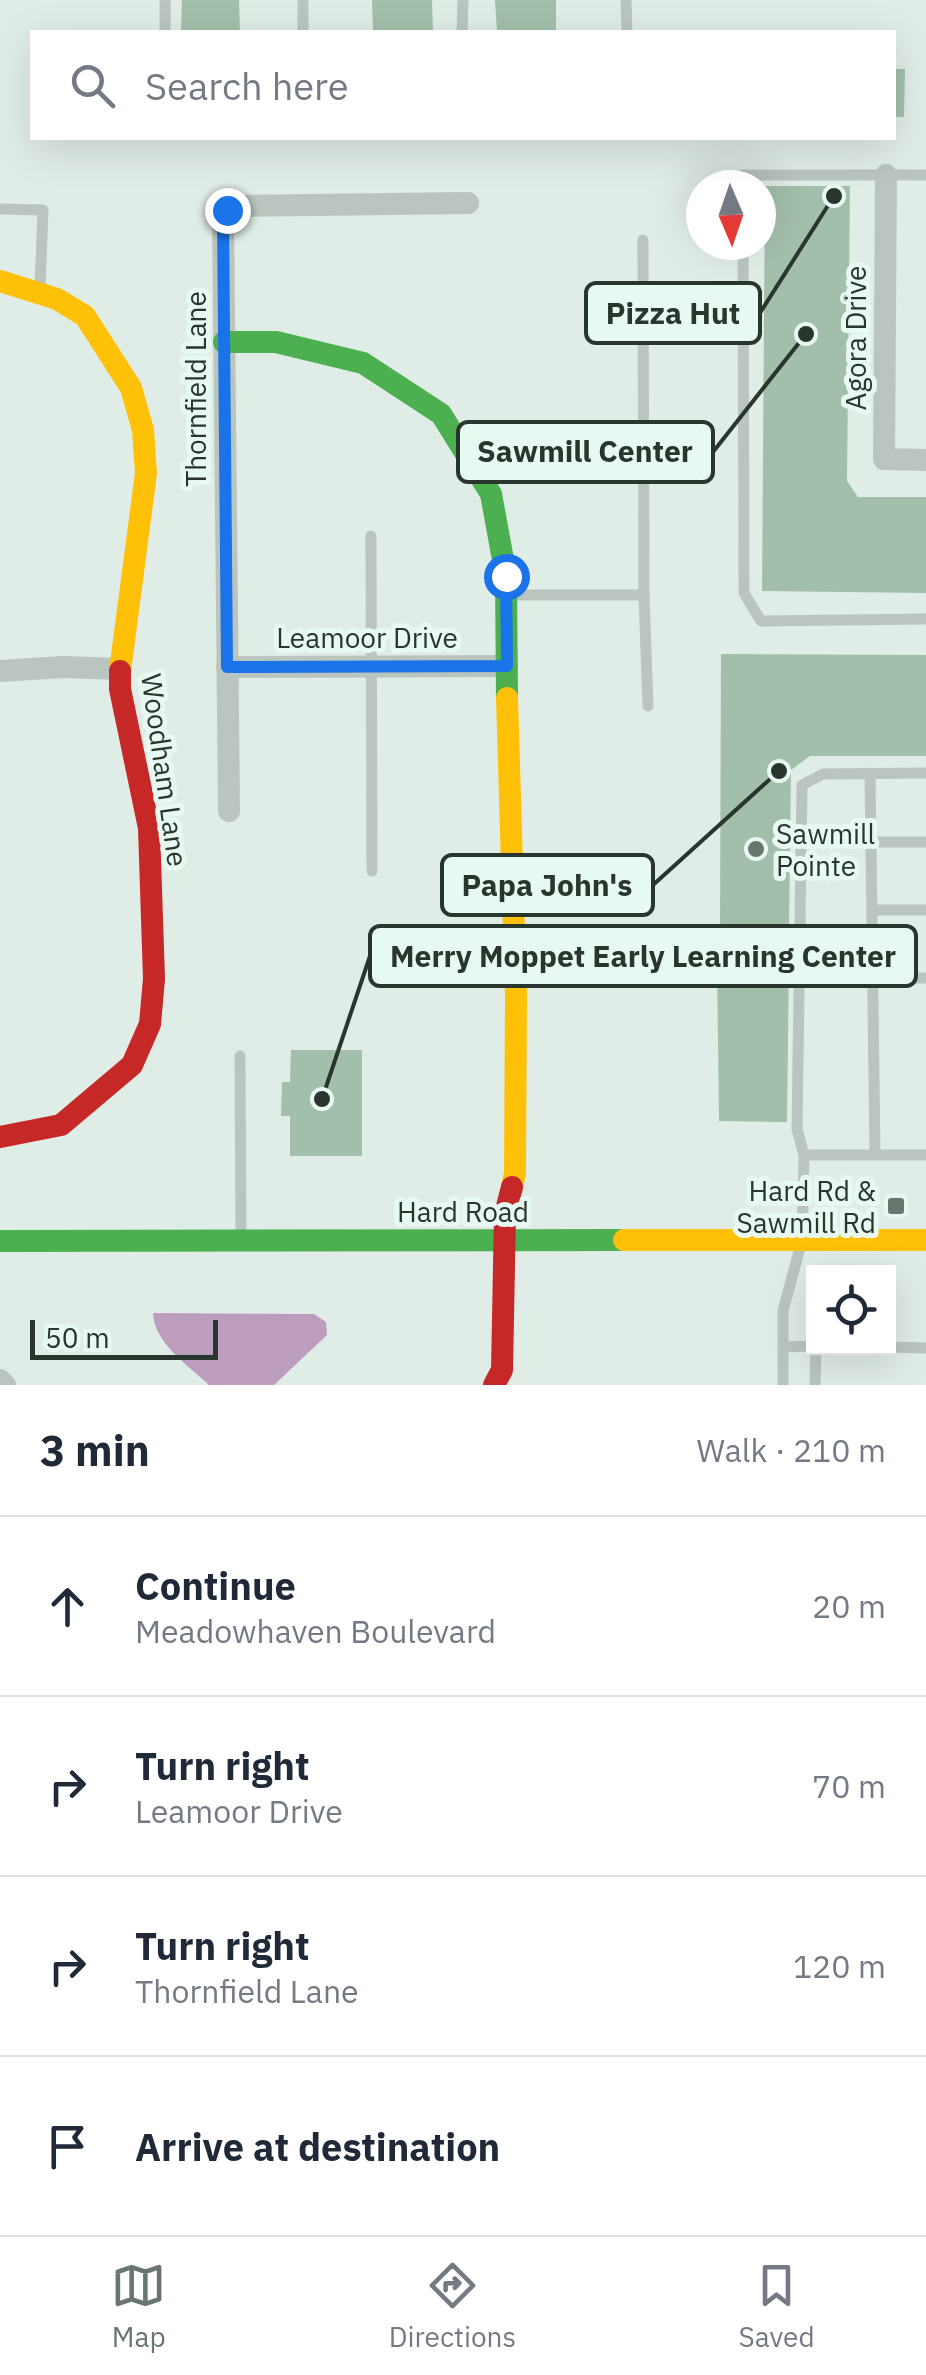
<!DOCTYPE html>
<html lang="en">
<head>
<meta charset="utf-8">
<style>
  :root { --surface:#fff; --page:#f6f6f7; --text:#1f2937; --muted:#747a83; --line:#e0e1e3; --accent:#68766e }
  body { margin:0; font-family:"IBM Plex Sans",sans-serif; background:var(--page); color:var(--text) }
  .controls { position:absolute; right:30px; bottom:30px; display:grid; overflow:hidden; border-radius:0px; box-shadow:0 10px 40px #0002 }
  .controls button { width:90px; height:90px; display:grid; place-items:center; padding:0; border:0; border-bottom:2px solid var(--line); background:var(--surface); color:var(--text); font:50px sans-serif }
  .compass { position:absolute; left:686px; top:170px; width:90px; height:90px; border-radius:50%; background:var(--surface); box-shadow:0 10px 40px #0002; rotate:178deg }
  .scale { position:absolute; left:30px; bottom:25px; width:188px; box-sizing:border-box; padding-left:10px; border:5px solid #28362d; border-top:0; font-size:28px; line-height:35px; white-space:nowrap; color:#28362d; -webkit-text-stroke:8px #e8f9f1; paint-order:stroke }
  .stop { position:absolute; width:30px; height:30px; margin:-22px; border:8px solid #1a73e8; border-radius:50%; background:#fff }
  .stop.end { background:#1a73e8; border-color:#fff; box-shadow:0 2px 10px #0008 }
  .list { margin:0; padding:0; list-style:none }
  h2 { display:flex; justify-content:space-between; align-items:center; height:130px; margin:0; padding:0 40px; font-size:42px }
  h2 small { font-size:32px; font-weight:400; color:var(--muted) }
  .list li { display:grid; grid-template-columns:65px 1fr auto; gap:30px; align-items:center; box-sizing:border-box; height:180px; padding:0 40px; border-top:2px solid var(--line) }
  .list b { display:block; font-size:38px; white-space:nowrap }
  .list p { margin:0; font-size:32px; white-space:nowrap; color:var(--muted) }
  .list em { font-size:32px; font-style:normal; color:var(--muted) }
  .icon { flex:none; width:55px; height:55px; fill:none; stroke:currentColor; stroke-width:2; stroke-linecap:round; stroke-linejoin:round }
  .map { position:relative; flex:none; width:926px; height:1385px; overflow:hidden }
  .search { position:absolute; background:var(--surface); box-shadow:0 10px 40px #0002; left:30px; right:30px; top:30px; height:110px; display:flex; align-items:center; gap:25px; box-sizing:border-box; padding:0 35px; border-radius:0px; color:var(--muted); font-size:38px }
  .sheet { height:850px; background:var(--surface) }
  nav { display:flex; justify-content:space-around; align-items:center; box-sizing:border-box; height:140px; border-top:2px solid var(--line); background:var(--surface); font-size:28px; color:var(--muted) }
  nav a { display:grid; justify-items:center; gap:5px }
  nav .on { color:var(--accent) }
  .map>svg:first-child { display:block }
  .water { fill:#bd9dbd }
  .building { fill:#a2bfab }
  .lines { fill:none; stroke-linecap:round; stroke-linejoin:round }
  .lane { stroke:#bac5bf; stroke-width:11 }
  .street { stroke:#bac5bf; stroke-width:22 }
  .fast { stroke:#4caf50; stroke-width:22 }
  .slow { stroke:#ffc107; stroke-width:22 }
  .jam { stroke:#c62828; stroke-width:22 }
  .route { stroke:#1a73e8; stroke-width:12 }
  .poi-dot { fill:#68766e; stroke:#e8f9f1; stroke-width:4 }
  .labels { text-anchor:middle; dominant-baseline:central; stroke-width:10; stroke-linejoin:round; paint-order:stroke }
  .street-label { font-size:28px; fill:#28362d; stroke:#e8f9f1 }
  .poi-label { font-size:28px; fill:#28362d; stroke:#e8f9f1; text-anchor:start }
  .leader { fill:none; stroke:#28362d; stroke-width:4 }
  .callout-dot { fill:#28362d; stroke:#e8f9f1; stroke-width:4 }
  .callout { fill:#e8f9f1; stroke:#28362d; stroke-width:4 }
  .callout-label { font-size:30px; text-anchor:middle; font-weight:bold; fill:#28362d }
</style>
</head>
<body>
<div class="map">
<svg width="926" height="1385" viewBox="0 0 926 1385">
  <rect width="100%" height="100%" fill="#e0ece6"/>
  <!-- water -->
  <path class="water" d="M153,1313L314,1314L326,1322L327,1335L274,1385H209C188,1365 154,1343 153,1313Z"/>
  <!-- building -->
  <path class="building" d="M182,0H239L240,32H181Z
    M372,0H432L433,32H373Z
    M495,0H556V32H497Z
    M894,69H905L904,117H894Z
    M765,186H850L847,481L858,497H926V593L762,591Z
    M721,654L926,655V756H810L791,770L789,928H720Z
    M789,959L787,1122L719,1121L717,961Z
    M291,1050H362V1156H290V1116H281L282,1082H290Z"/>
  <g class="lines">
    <!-- lane -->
    <path class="lane" d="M626,0L627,32
      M165,32V0
      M303,32V0
      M462,32L463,0
      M742,185V175H926
      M0,209L43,210L40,288
      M743,245L744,593L761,621L926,619
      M371,536L372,871
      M510,595H644L643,240
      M644,595L648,706
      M870,773L875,1155
      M871,842H926
      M872,910H926
      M873,978H926
      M240,1056L241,1237
      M804,1155L797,1129L802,785L823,774L926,773
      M783,1347L814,1346
      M888,1347L926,1348
      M783,1385V1311L802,1240L804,1155H926
      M815,1385L816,1348"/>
    <!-- street -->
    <path class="street" d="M886,175L884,459L926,460
      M227,667L507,666
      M0,671L63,667L119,669
      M229,811L223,217L233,206L468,203
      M0,1380L5,1385"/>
    <!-- fast -->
    <path class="fast" d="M224,342H276L363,363L441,414L491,494L506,576L507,698
      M0,1241L624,1240"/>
    <!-- slow -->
    <path class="slow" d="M0,281L57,299L85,316L131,388L143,430L146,473L120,671
      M507,698L516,997L515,1173L512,1187
      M624,1240H926"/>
    <!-- jam -->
    <path class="jam" d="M0,1137L61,1125L132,1065L150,1024L154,979L149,828L120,689V671
      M494,1385L502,1370L505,1214L512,1187"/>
  </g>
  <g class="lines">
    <!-- route -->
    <path class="route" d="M227,210L223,217L227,667L507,666L506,576"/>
  </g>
  <!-- markers -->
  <g class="poi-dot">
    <circle cx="756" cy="849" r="10"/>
    <rect x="886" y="1196" width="20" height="20" rx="5"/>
  </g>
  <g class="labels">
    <!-- street labels -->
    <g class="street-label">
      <text transform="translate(855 338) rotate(-90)">Agora Drive</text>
      <text transform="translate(195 389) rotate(-90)">Thornfield Lane</text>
      <text x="367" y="637">Leamoor Drive</text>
      <text transform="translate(165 770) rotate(82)">Woodham Lane</text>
      <text x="463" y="1211">Hard Road</text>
    </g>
    <!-- poi labels -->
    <g class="poi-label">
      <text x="776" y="833">Sawmill<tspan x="776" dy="32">Pointe</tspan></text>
      <text x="876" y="1190" text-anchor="end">Hard Rd &amp;<tspan x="876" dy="32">Sawmill Rd</tspan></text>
    </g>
  </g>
  <!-- callouts -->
  <path class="leader" d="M834 196L760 313M806 334L713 452M779 771L653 885M322 1099L370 956"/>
  <g class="callout-dot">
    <circle cx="834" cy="196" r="10"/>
    <circle cx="806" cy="334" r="10"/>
    <circle cx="779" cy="771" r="10"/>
    <circle cx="322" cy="1099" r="10"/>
  </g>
  <g class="callout">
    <rect x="586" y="283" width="174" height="60" rx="10"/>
    <rect x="458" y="422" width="255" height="60" rx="10"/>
    <rect x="442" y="855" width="211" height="60" rx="10"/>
    <rect x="370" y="926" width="546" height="60" rx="10"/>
  </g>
  <g class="callout-label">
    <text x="673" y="324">Pizza Hut</text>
    <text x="585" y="462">Sawmill Center</text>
    <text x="547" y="896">Papa John's</text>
    <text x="643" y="967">Merry Moppet Early Learning Center</text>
  </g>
</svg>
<div class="controls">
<button><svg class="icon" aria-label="locate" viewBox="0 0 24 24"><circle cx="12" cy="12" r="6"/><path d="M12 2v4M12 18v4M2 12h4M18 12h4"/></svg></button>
</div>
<svg class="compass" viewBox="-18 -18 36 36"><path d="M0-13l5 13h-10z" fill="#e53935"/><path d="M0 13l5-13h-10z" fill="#747a83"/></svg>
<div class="scale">50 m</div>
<div class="stop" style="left:506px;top:576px"></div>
<div class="stop end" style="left:227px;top:210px"></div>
<div class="search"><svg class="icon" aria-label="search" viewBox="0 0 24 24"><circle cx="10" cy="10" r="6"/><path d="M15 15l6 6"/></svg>Search here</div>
</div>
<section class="sheet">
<h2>3 min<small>Walk · 210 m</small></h2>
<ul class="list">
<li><svg class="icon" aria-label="ahead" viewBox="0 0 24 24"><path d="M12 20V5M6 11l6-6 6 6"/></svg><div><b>Continue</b><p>Meadowhaven Boulevard</p></div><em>20 m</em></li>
<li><svg class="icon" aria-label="right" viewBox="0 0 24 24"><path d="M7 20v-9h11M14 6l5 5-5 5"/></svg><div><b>Turn right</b><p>Leamoor Drive</p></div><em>70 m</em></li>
<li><svg class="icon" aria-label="right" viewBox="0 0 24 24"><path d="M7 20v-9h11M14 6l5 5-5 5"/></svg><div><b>Turn right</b><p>Thornfield Lane</p></div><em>120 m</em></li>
<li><svg class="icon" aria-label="arrive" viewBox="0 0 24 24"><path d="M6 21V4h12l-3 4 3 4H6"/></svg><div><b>Arrive at destination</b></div></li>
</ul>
</section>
<nav>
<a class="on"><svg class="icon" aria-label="map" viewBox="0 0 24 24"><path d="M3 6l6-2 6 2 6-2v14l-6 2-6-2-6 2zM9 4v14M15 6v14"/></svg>Map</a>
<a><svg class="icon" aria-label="directions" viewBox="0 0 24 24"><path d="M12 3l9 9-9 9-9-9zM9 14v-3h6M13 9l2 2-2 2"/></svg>Directions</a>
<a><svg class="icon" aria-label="saved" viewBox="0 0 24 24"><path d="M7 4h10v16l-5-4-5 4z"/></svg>Saved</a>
</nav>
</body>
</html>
